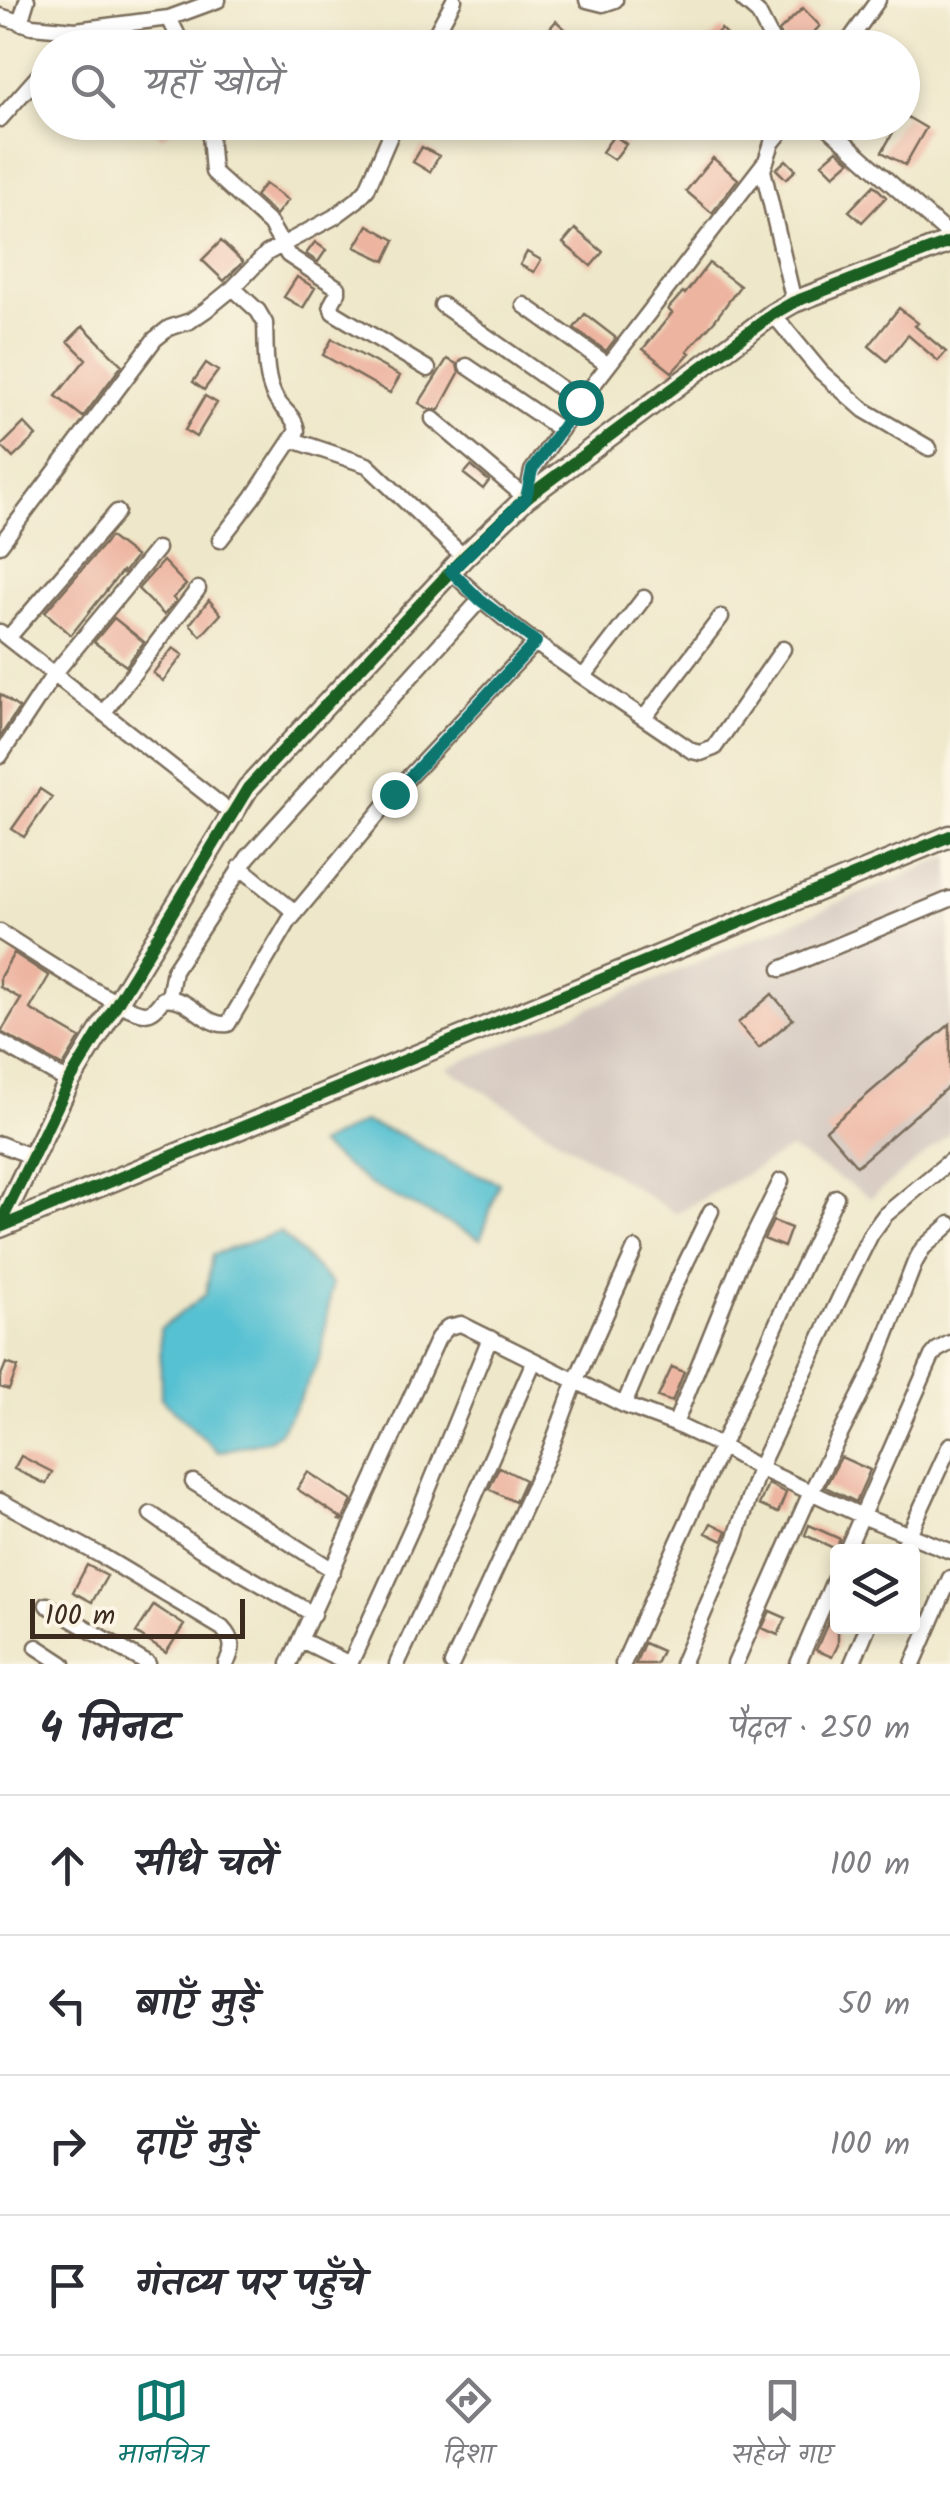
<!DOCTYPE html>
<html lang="hi">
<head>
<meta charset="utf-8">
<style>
  :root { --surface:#fff; --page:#f7f7f7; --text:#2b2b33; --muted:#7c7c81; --line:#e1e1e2; --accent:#0f766e }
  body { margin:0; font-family:Kalam,"Playpen Sans Deva",sans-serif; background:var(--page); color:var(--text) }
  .controls { position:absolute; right:30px; bottom:30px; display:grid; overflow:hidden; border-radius:10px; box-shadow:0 5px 15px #0003 }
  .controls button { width:90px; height:90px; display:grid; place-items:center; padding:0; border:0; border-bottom:2px solid var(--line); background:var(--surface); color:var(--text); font:50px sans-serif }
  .scale { position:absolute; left:30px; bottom:25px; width:215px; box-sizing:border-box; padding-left:10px; border:5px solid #3b2a1e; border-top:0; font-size:28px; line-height:35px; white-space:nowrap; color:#3b2a1e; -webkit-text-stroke:8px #fcf5e5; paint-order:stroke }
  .stop { position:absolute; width:30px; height:30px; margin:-22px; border:8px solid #0f766e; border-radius:50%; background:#fff }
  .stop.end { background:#0f766e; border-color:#fff; box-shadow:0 2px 10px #0008 }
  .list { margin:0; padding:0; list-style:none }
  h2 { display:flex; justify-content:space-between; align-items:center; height:130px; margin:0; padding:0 40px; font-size:42px }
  h2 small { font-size:32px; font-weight:400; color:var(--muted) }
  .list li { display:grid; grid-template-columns:65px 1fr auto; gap:30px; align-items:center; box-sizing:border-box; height:140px; padding:0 40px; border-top:2px solid var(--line) }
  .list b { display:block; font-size:38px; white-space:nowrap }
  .list em { font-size:32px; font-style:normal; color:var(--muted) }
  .icon { flex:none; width:55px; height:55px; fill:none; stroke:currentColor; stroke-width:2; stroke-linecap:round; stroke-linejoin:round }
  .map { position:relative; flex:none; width:950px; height:1664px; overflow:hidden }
  .search { position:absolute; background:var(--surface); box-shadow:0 5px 15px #0003; left:30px; right:30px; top:30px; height:110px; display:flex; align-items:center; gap:25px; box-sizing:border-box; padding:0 35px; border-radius:55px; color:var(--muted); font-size:38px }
  .sheet { height:690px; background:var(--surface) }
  nav { display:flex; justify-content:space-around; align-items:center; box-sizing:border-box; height:140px; border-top:2px solid var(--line); background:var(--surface); font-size:28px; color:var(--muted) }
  nav a { display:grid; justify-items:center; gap:5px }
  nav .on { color:var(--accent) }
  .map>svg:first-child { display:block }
  .industrial { fill:#cec1ba }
  .water { fill:#57c1d2; stroke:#497678; stroke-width:2.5 }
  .building { fill:#edb4a0 }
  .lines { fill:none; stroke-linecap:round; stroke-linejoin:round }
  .street-casing { stroke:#7a6c5a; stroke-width:19 }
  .secondary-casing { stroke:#7a6c5a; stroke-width:25 }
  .street { stroke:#fff; stroke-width:14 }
  .secondary { stroke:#fff; stroke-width:20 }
  .cycleway-casing { stroke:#fcf5e5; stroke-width:19 }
  .cycleway { stroke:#1b5e20; stroke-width:12 }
  .route { stroke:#0f766e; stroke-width:12 }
</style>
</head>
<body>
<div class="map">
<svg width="950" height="1664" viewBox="0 0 950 1664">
  <rect width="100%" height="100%" fill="#fcf5e5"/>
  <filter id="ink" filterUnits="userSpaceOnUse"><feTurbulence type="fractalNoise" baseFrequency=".01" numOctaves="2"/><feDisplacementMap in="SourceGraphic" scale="20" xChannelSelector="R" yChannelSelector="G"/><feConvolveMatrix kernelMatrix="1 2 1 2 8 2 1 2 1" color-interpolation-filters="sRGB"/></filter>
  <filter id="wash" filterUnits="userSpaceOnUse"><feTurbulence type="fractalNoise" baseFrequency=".0048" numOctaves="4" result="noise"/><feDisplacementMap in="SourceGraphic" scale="40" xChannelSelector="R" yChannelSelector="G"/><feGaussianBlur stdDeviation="2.25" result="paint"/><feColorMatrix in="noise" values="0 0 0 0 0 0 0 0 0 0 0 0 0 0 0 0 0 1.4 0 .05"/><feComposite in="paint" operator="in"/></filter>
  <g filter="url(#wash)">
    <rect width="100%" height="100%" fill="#eee7c9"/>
    <!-- industrial -->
    <path class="industrial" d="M950,856V1134L871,1198L790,1149L676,1214L447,1068Z"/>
    <!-- water -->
    <path class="water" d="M364,1122L401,1135L451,1163L499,1183L481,1239L371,1185L318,1145Z
      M280,1232L332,1284L321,1356L296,1406L280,1432L269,1440L218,1452L161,1398L160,1329L206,1294L212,1255Z"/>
    <g id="blocks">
      <!-- building -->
      <path class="building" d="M803,8L820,26L798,48H787L779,31Z
        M556,21L587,48H547L539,41Z
        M721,29L740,48H702Z
        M904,115L926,128L905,165L882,152L899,122H902Z
        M151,122H183L161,137Z
        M558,122H588L581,135Z
        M614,135L626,144L614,160L602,152Z
        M422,147L439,156L430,172L413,162Z
        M837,150L850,161L834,175L822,163Z
        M713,158L738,179L712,213L686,191Z
        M786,160L796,170L786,179L776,169Z
        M265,184L288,200L276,215L255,196Z
        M874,185L886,197L862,222L849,211Z
        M368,225L395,240L385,261L355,247Z
        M575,229L603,252L591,266L563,243Z
        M221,241L243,262L224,281L202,260Z
        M315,242L326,250L318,262L306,254Z
        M527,252L541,260L534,272L520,265Z
        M709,263L740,286L715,320L687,351L690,353L672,372L643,349L672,313L668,309L683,292L685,294Z
        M297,277L315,288L303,308L284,297Z
        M899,308L918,323L915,326L946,352L938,361L908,335L887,361L869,346Z
        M585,314L616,338L606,351L574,328Z
        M83,326L122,365L83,417L56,396L86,359L68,341Z
        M332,339L400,376L390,393L323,355Z
        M447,359L457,364L459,373L439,410L429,409L419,403Z
        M206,363L218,371L204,390L193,382Z
        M205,396L217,403L196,437L185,430Z
        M24,423L36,436L13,458L1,446Z
        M471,466L489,481L483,489L464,474Z
        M110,537L136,557L123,573L122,571L71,635L45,612Z
        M163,561L186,585L173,598L176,601L164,615L138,589Z
        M209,600L221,614L201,636L190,624Z
        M114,618L144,642L126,666L94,642Z
        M173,648L183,655L163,681L153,673Z
        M0,694L19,708L0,737Z
        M40,789L52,797L24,837L12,829Z
        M14,953L49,976L30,1009L80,1038L63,1066L1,1032L21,999L0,987V977Z
        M772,994L793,1019L759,1048L738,1023Z
        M950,1024V1085L857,1166L826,1130Z
        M773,1221L791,1228L784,1247L764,1239Z
        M6,1363L18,1367L9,1390L0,1387V1378Z
        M672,1367L684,1372L672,1402L658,1397Z
        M21,1456L52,1472L46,1484L14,1469Z
        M841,1457L870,1470L856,1502L825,1487Z
        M499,1467L525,1480L515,1502L489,1489Z
        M308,1472L352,1501L342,1521L339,1520L341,1518L297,1489Z
        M768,1484L786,1493L778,1513L759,1505Z
        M711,1523L727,1531L723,1541L706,1533Z
        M809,1525L840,1539L836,1549L805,1535Z
        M87,1565L107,1576L92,1602L73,1592Z
        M838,1599V1645L832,1657L816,1650Z
        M154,1605L184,1625L166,1653L136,1633Z
        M770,1611L786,1618L778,1635L762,1628Z
        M644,1643L662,1651L656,1664H635Z"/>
    </g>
  </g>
  <g filter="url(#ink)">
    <use href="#blocks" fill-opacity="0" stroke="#7a6c5a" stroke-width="2.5"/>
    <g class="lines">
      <defs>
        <path id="street" d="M587,0L603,4L615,0
          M743,0L758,13L776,48
          M0,16L32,26L76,30L169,18L218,0
          M169,18L184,48
          M20,23L27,0
          M62,48L76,30
          M428,48L454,0
          M844,48L878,0
          M0,119L48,65
          M209,122L213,172L270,224L288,255L338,288V292L331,305L333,312L428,369
          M789,122L772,143L763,170L794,302
          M822,122L950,236
          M442,305L580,402
          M524,305L608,365
          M773,314L821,372L864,410L929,448
          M467,366L561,430
          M433,419L526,498L532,471L580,402L764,163
          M293,440L367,465L464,557
          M220,540L253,497L297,431C295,415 282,411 275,397C264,377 266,346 265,323L258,311L233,288
          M0,545L155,339L169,328L190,321L206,310L233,288L267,253L334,217L357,200L367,189L396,122
          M451,571C522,642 611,694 692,751L701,753L714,748L783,649
          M0,632L231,813
          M8,638L117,512
          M584,676L644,598
          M104,712L198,589
          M644,718L721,617
          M0,756L54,674L157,549
          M240,867L296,913
          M0,932C24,947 123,1013 145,1013C154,1013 158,1005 163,999C189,994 203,1027 228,1024L289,921L407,779L536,642
          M781,969L950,899
          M169,997L174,970L248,857L480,600
          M0,1042L69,1082
          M0,1144L33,1157
          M624,1405L668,1300L711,1211
          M675,1424L740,1263L781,1181
          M193,1482L333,1570
          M0,1501L100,1555L222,1628C234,1641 234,1649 226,1664
          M151,1514L200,1549L313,1614
          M846,1552L932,1356L937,1350L950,1343
          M901,1552L950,1445
          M47,1605L148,1664
          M301,1640L350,1664
          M37,1647L63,1664
          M289,1664L438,1338L448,1327L461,1324L624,1405L675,1424L721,1446L759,1468L862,1516L950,1551
          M350,1664L419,1512L490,1338
          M397,1664L461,1527L534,1361
          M452,1664L549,1453L576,1380L635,1249
          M623,1664L790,1294L836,1197
          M682,1664L735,1540L759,1468L850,1276L871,1234L885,1215L950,1161
          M735,1664L811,1492L873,1370L915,1262L923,1248L950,1224
          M798,1664L838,1571
          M852,1664L868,1626
          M913,1664L950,1578"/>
        <path id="secondary" d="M0,1224L69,1082L248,788L464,557L526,498L773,314L794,302L950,242
          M0,1227L950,836"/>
      </defs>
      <!-- street casing -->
      <use href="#street" class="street-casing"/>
      <!-- secondary casing -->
      <use href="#secondary" class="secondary-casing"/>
      <!-- street -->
      <use href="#street" class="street"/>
      <!-- secondary -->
      <use href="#secondary" class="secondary"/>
      <defs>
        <path id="cycleway" d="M0,1224L69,1082L248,788L464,557L526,498L773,314L794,302L950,242
          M0,1227L950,836"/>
      </defs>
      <!-- cycleway casing -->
      <use href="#cycleway" class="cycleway-casing"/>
      <!-- cycleway -->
      <use href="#cycleway" class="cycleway"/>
    </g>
  </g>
  <g class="lines" filter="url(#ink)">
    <!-- route -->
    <path class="route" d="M394,794L536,642L480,600L451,571L526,498L532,470L580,402"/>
  </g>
</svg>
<div class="controls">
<button><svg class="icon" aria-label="layers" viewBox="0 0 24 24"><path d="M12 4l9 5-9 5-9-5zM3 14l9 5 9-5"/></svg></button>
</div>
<div class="scale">100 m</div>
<div class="stop" style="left:580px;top:402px"></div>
<div class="stop end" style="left:394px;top:794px"></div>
<div class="search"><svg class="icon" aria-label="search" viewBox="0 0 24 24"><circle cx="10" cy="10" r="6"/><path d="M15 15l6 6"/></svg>यहाँ खोजें</div>
</div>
<section class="sheet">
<h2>4 मिनट<small>पैदल · 250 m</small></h2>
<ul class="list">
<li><svg class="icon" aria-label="ahead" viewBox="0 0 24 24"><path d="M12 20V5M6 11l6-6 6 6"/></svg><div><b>सीधे चलें</b></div><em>100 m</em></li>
<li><svg class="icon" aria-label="left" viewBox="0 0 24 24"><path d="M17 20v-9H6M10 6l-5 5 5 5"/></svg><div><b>बाएँ मुड़ें</b></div><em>50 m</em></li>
<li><svg class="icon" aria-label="right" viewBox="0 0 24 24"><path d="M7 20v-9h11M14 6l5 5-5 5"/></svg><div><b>दाएँ मुड़ें</b></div><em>100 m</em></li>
<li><svg class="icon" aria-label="arrive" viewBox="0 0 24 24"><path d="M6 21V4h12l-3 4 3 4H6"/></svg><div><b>गंतव्य पर पहुँचे</b></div></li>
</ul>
</section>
<nav>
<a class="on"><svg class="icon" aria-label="map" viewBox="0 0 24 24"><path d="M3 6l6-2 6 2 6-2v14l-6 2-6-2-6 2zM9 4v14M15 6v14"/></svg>मानचित्र</a>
<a><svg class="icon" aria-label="directions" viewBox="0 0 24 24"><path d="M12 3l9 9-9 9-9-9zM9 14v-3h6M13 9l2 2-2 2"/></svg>दिशा</a>
<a><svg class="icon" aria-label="saved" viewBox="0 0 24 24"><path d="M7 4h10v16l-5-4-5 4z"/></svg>सहेजे गए</a>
</nav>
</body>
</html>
